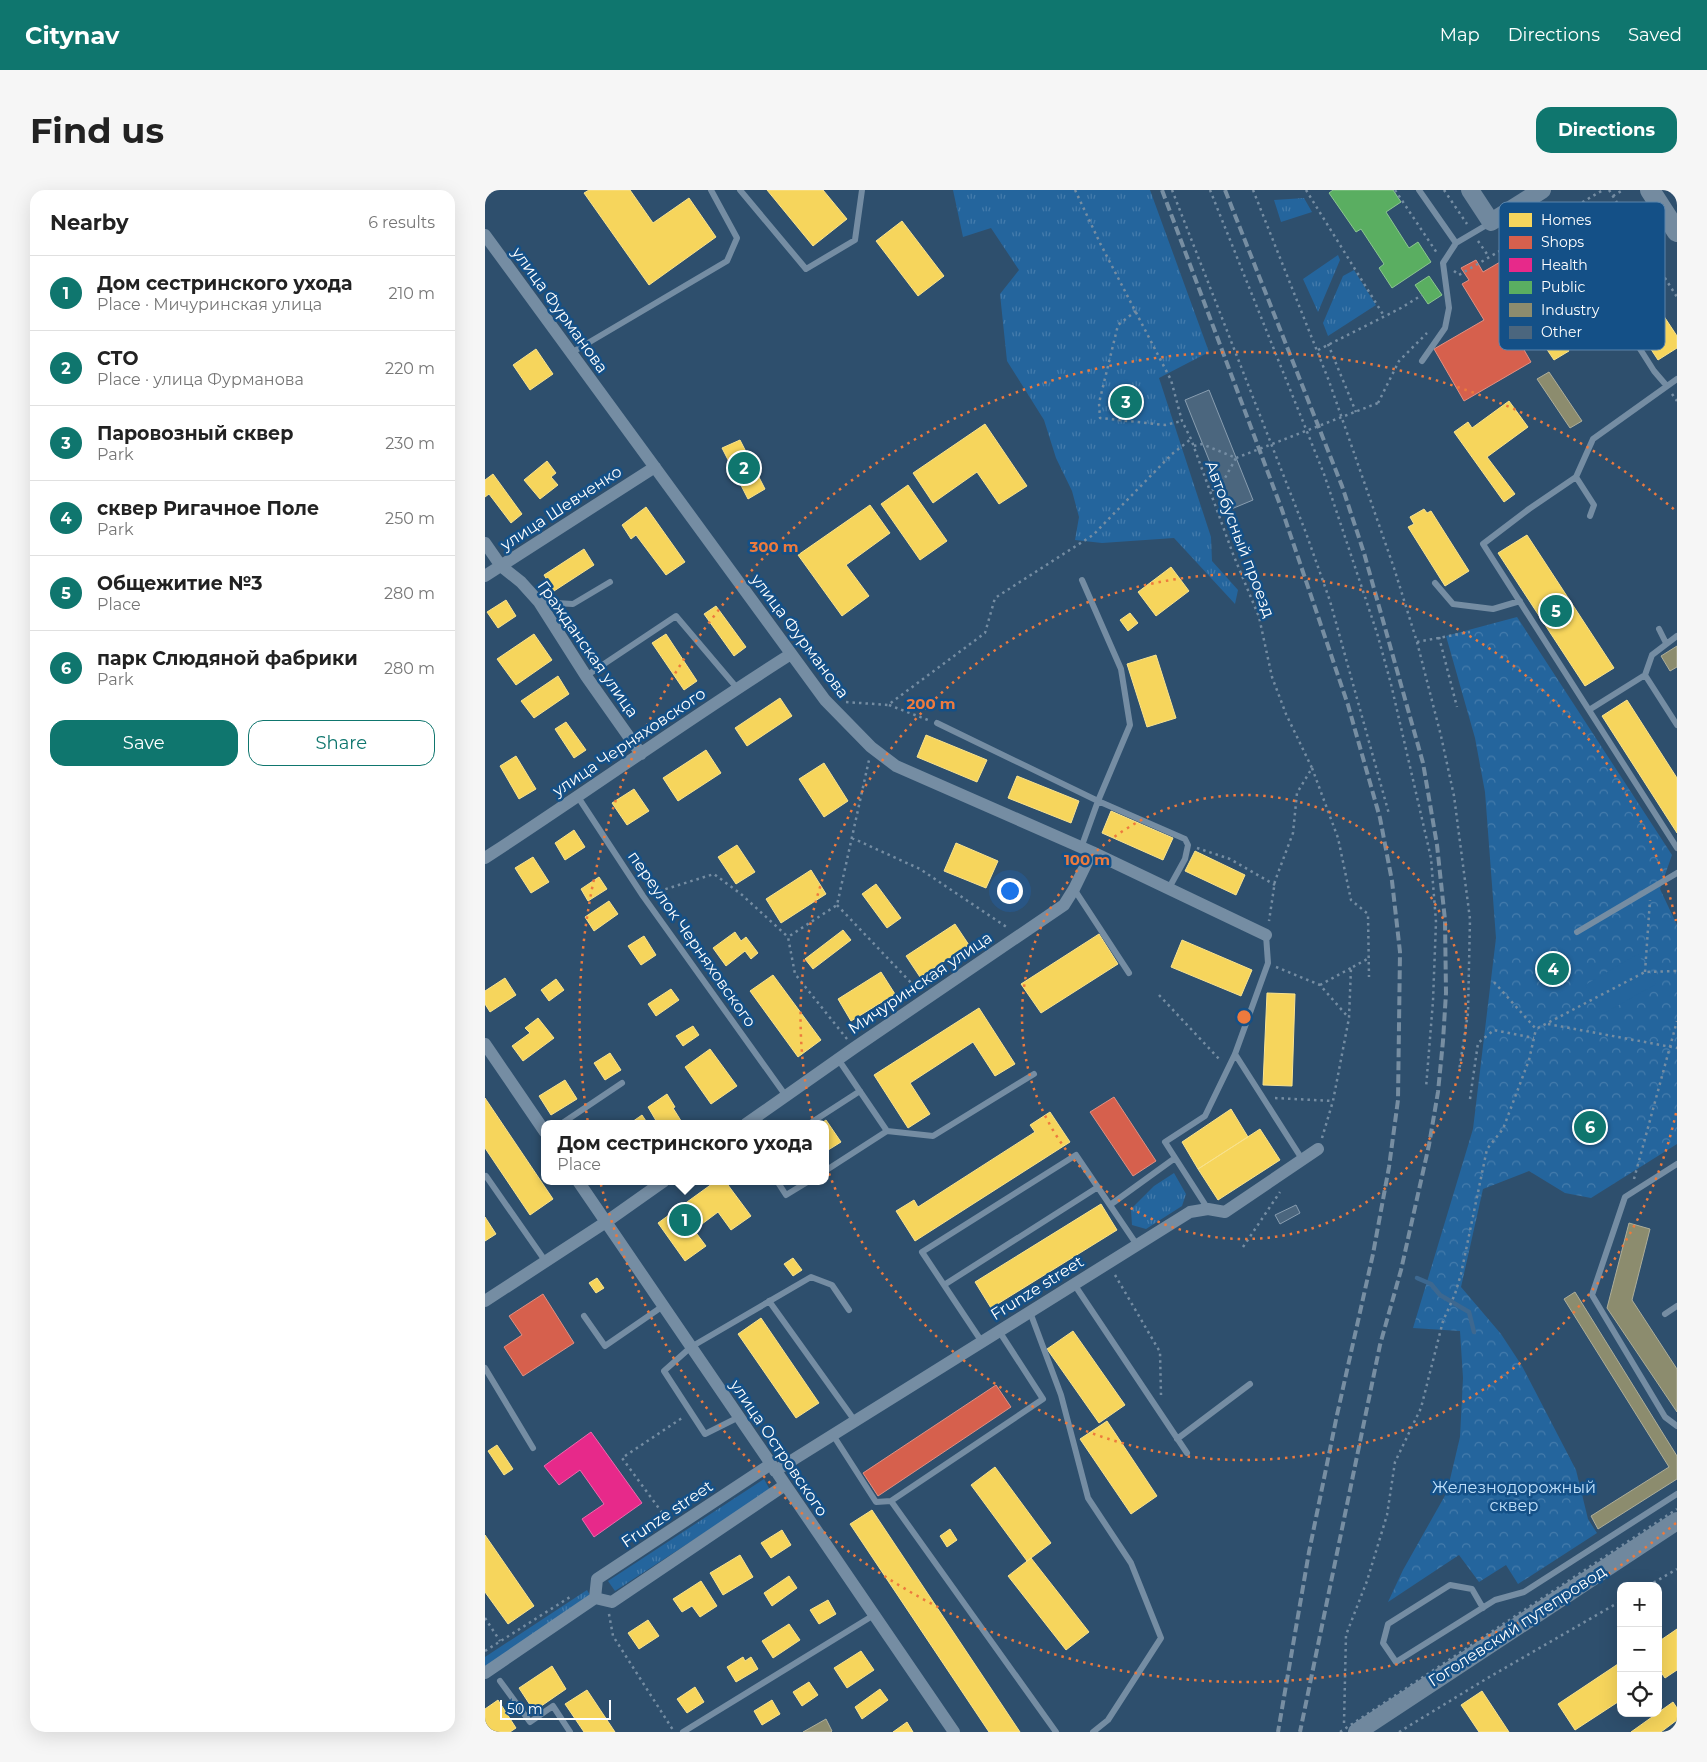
<!DOCTYPE html>
<html lang="en">
<head>
<meta charset="utf-8">
<style>
  :root { --surface:#fff; --page:#f6f6f6; --text:#222; --muted:#767676; --line:#e0e0e0; --accent:#0f766e }
  body { margin:0; font-family:Montserrat,sans-serif; background:var(--page); color:var(--text) }
  .controls { position:absolute; right:15px; bottom:15px; display:grid; overflow:hidden; border-radius:10px; box-shadow:0 5px 20px #0002 }
  .controls button { width:45px; height:45px; display:grid; place-items:center; padding:0; border:0; border-bottom:1px solid var(--line); background:var(--surface); color:var(--text); font:25px sans-serif }
  .scale { position:absolute; left:15px; bottom:12px; width:111px; box-sizing:border-box; padding-left:5px; border:2px solid #fff; border-top:0; font-size:14px; line-height:18px; white-space:nowrap; color:#fff; -webkit-text-stroke:4px #145087; paint-order:stroke }
  .you { position:absolute; left:524px; top:700px; width:18px; height:18px; margin:-12px; border:4px solid #fff; border-radius:50%; background:#1a73e8; box-shadow:0 0 0 8px #1a73e833 }
  .badge { display:grid; place-items:center; width:32px; height:32px; border-radius:50%; background:var(--accent); color:#fff; font-size:16px; font-weight:700 }
  .pin { position:absolute; translate:-50% -50%; border:2px solid #fff; box-shadow:0 1px 5px #0006 }
  .popup { position:absolute; left:56px; top:930px; width:288px; height:65px; box-sizing:border-box; display:grid; place-content:center; border-radius:10px; background:var(--surface); filter:drop-shadow(0 1px 4px #0005); font-size:16px; white-space:nowrap; color:var(--muted) }
  .popup b { font-size:19px; color:var(--text) }
  .popup::after { content:''; position:absolute; left:50%; top:100%; margin-left:-10px; border:10px solid transparent; border-top-color:var(--surface) }
  .list { margin:0; padding:0; list-style:none }
  h2 { display:flex; justify-content:space-between; align-items:center; height:65px; margin:0; padding:0 20px; font-size:21px }
  h2 small { font-size:16px; font-weight:400; color:var(--muted) }
  .list li { display:grid; grid-template-columns:32px 1fr auto; gap:15px; align-items:center; box-sizing:border-box; height:75px; padding:0 20px; border-top:1px solid var(--line) }
  .list b { display:block; font-size:19px; white-space:nowrap }
  .list p { margin:0; font-size:16px; white-space:nowrap; color:var(--muted) }
  .list em { font-size:16px; font-style:normal; color:var(--muted) }
  .actions { display:flex; gap:10px; padding:15px 20px }
  .actions a { flex:1; padding:11px 0; border:1px solid var(--accent); border-radius:15px; text-align:center; font-size:18px; color:var(--accent) }
  .actions .main { background:var(--accent); color:#fff }
  .icon { flex:none; width:28px; height:28px; fill:none; stroke:currentColor; stroke-width:2; stroke-linecap:round; stroke-linejoin:round }
  .map { position:relative; flex:none; width:1192px; height:1542px; overflow:hidden; border-radius:15px }
  header { display:flex; align-items:center; gap:30px; box-sizing:border-box; height:70px; padding:0 25px; background:var(--accent); color:#fff }
  header strong { font-size:24px }
  nav { display:flex; gap:28px; margin-inline-start:auto; font-size:18px }
  .intro { display:flex; align-items:center; justify-content:space-between; box-sizing:border-box; height:120px; padding:0 30px }
  h1 { margin:0; font-size:35px }
  .button { padding:12px 22px; border-radius:15px; background:var(--accent); color:#fff; font-size:18px; font-weight:700 }
  main { display:flex; gap:30px; padding:0 30px }
  aside { flex:1; background:var(--surface); border-radius:15px; box-shadow:0 5px 20px #0002 }
  .map>svg:first-child { display:block }
  .grass { fill:url(#grass-tufts) }
  .forest { fill:url(#forest-crowns) }
  .pitch { fill:#24659d }
  .homes { fill:#f6d55c; stroke:#f9e28d }
  .shops { fill:#d6604d; stroke:#e29082 }
  .health { fill:#e7298a; stroke:#ee69ad }
  .public { fill:#5aae61; stroke:#8cc690 }
  .industry { fill:#8c8c6e; stroke:#aeae9a }
  .lines { fill:none; stroke-linecap:round; stroke-linejoin:round }
  .stream { stroke:#3d6890; stroke-width:4.5 }
  .building { fill:#4b667e; stroke:#899eb1 }
  .path { stroke:#758da3; stroke-width:2.5; stroke-dasharray:2.5 4; stroke-linecap:butt }
  .lane { stroke:#758da3; stroke-width:6 }
  .street { stroke:#758da3; stroke-width:12 }
  .secondary { stroke:#70889e; stroke-width:18 }
  .primary { stroke:#748ba0; stroke-width:20 }
  .rail { stroke:#778ea2; stroke-width:4; stroke-dasharray:9 4; stroke-linecap:butt }
  .path-bridge { stroke:#758da3; stroke-width:2.5; stroke-dasharray:2.5 4; stroke-linecap:butt }
  .ring { fill:none; stroke:#ed7a3d; stroke-width:2.5; stroke-dasharray:2.5 5 }
  .labels { text-anchor:middle; dominant-baseline:central; stroke-width:5; stroke-linejoin:round; paint-order:stroke }
  .street-label { font-size:16px; fill:#fff; stroke:#145087 }
  .park-label { font-size:16px; fill:#c0e0fb; stroke:#145087 }
  .key { fill:#145087; stroke:#5a84ab; stroke-width:1 }
  .key-label { font-size:14px; fill:#fff }
  .centre { fill:#ed7a3d; stroke:#145087; stroke-width:2.5 }
  .ring-label { font-size:15px; text-anchor:middle; font-weight:bold; fill:#ed7a3d; stroke:#145087; stroke-width:5; stroke-linejoin:round; paint-order:stroke }
</style>
</head>
<body>
<header>
<strong>Citynav</strong>
<nav><a>Map</a><a>Directions</a><a>Saved</a></nav>
</header>
<div class="intro"><h1>Find us</h1><a class="button">Directions</a></div>
<main>
<aside>
<h2>Nearby<small>6 results</small></h2>
<ul class="list">
<li><span class="badge">1</span><div><b>Дом сестринского ухода</b><p>Place · Мичуринская улица</p></div><em>210 m</em></li>
<li><span class="badge">2</span><div><b>СТО</b><p>Place · улица Фурманова</p></div><em>220 m</em></li>
<li><span class="badge">3</span><div><b>Паровозный сквер</b><p>Park</p></div><em>230 m</em></li>
<li><span class="badge">4</span><div><b>сквер Ригачное Поле</b><p>Park</p></div><em>250 m</em></li>
<li><span class="badge">5</span><div><b>Общежитие №3</b><p>Place</p></div><em>280 m</em></li>
<li><span class="badge">6</span><div><b>парк Слюдяной фабрики</b><p>Park</p></div><em>280 m</em></li>
</ul>
<div class="actions"><a class="main">Save</a><a>Share</a></div>
</aside>
<div class="map">
<svg width="1192" height="1542" viewBox="0 0 1192 1542">
  <defs>
    <pattern id="grass-tufts" width="24" height="20" patternUnits="userSpaceOnUse" patternTransform="scale(1.25)"><rect width="24" height="20" fill="#24659d"/><path d="M3 7l-1-3M5 7V3M7 7l1-3M15 17l-1-3M17 17v-4M19 17l1-3" fill="none" stroke="#457cac"/></pattern>
    <pattern id="forest-crowns" width="20" height="18" patternUnits="userSpaceOnUse" patternTransform="scale(1.25)"><rect width="20" height="18" fill="#24659d"/><path d="M2 6a3 3 0 1 1 6 0M12 15a3 3 0 1 1 6 0" fill="none" stroke="#457cac"/></pattern>
  </defs>
  <rect width="100%" height="100%" fill="#2e4f6d"/>
  <!-- grass -->
  <path class="grass" d="M468,0H665L724,162L674,188L726,347L727,371L753,400L750,414L689,348L617,353L590,350L594,327L587,301L571,268L559,230L522,171L515,104L534,80L506,38L478,47Z
    M819,8L827,22L796,32L789,10Z
    M853,65L855,70L833,122L818,89Z
    M869,80L891,115L843,146L838,133L858,86Z
    M689,983L701,1004L697,1016L661,1039L647,1035L646,1019L669,996Z
    M279,1289L285,1300L130,1401L123,1391Z
    M102,1400L106,1407L0,1477V1467Z"/>
  <!-- forest -->
  <path class="forest" d="M1032,427L1187,665L1175,699L1192,735V954L1106,1008L1080,1003L1044,981L998,999L976,1097L1016,1144L1037,1176L1091,1280L1103,1329L1112,1343L1033,1394L1021,1375L994,1392L974,1365L903,1412L918,1380L962,1302L975,1247L978,1188L975,1141L928,1138L988,939L1011,748L1000,602L990,548L961,446Z"/>
  <!-- pitch -->
  <path class="pitch" d="M1153,764L1171,794L1118,824L1100,795Z"/>
  <!-- homes -->
  <path class="homes" d="M104,0H145L168,33L204,8L231,47L164,95L99,3Z
    M282,0H338L362,29L328,56Z
    M417,31L459,86L433,106L391,51Z
    M1132,55L1192,146V158L1173,170L1108,71Z
    M1073,145L1084,161L1069,170L1059,155Z
    M51,159L68,184L45,200L28,175Z
    M1024,211L1043,237L1002,267L1030,304L1019,312L969,242L983,232L987,238Z
    M500,234L542,296L514,314L492,282L448,313L428,283Z
    M255,250L280,299L263,309L237,258Z
    M62,271L71,283L66,287L73,295L55,309L39,290Z
    M8,284L37,324L26,333L4,304L0,307V290Z
    M423,295L462,351L435,370L396,314Z
    M385,315L405,343L361,375L384,406L357,426L313,365Z
    M161,317L200,372L181,385L151,345L146,349L137,335Z
    M939,319L942,323L946,321L984,381L960,396L923,337L929,334L925,327Z
    M1042,345L1129,478L1100,496L1013,363Z
    M99,359L109,375L69,401L59,385Z
    M686,377L704,401L671,426L653,402Z
    M21,410L31,426L13,438L2,422Z
    M231,416L261,457L249,466L219,424Z
    M645,423L653,433L643,441L635,430Z
    M49,444L67,470L31,495L12,469Z
    M181,444L212,491L199,500L167,453Z
    M671,465L691,528L662,537L642,474Z
    M73,486L84,504L49,528L36,511Z
    M295,508L307,526L262,556L250,538Z
    M1142,510L1192,588V643L1117,526Z
    M81,532L101,560L89,568L70,539Z
    M441,545L502,570L492,592L432,567Z
    M221,560L236,583L193,611L178,588Z
    M31,566L51,599L34,609L15,576Z
    M339,573L363,611L339,627L314,589Z
    M532,586L594,611L586,633L523,608Z
    M149,599L164,621L142,635L127,613Z
    M626,621L688,648L678,670L617,643Z
    M89,640L100,657L80,670L70,653Z
    M471,653L513,671L501,698L459,681Z
    M252,655L270,682L251,694L233,667Z
    M710,661L760,685L751,705L700,681Z
    M48,667L64,692L46,703L30,678Z
    M326,680L341,704L296,733L281,709Z
    M114,687L122,699L103,711L96,699Z
    M391,694L416,728L402,738L377,704Z
    M124,711L133,724L109,741L100,727Z
    M470,734L484,755L435,787L421,766Z
    M358,740L366,750L328,779L320,769Z
    M250,742L256,751L261,747L273,763L266,769L260,761L241,776L228,758Z
    M614,744L633,774L556,823L536,794Z
    M159,746L171,765L156,775L143,756Z
    M697,750L767,780L756,806L686,777Z
    M396,782L410,804L366,831L353,809Z
    M288,785L336,850L313,867L265,801Z
    M20,788L31,805L5,822L0,814V801Z
    M71,789L79,800L64,811L56,800Z
    M186,799L194,810L171,826L163,814Z
    M782,803L810,804L807,896L778,895Z
    M494,818L530,874L510,886L488,852L425,893L445,924L423,938L389,885Z
    M53,828L69,848L38,871L27,856L45,843L40,838Z
    M208,836L214,845L198,856L191,846Z
    M225,859L252,896L226,914L200,877Z
    M125,863L136,880L120,890L109,873Z
    M80,890L92,909L66,925L54,906Z
    M182,904L190,917L188,918L198,934H173L163,917Z
    M0,908L68,1009L45,1025L0,958Z
    M746,919L763,947L713,979L697,952Z
    M565,922L585,952L430,1051L411,1021L429,1010L433,1017L550,942L545,935Z
    M157,925L163,934H144Z
    M341,930L356,952L340,962V934H335Z
    M775,939L795,970L733,1010L713,979Z
    M231,991H240L266,1026L246,1040L233,1022L209,1040L221,1056L200,1071L173,1033Z
    M616,1014L632,1040L506,1118L490,1092Z
    M0,1027L11,1044L0,1051Z
    M308,1068L317,1080L308,1086L299,1074Z
    M112,1088L119,1098L111,1103L104,1093Z
    M276,1128L334,1213L311,1228L253,1144Z
    M588,1141L640,1215L614,1233L562,1159Z
    M622,1231L672,1306L646,1324L595,1249Z
    M12,1255L28,1279L19,1285L3,1261Z
    M510,1277L566,1353L542,1371L486,1295Z
    M387,1320L535,1542H504L365,1334Z
    M465,1339L472,1350L462,1357L455,1346Z
    M297,1340L306,1355L286,1368L276,1353Z
    M0,1345L49,1416L23,1434L0,1402Z
    M255,1365L268,1387L238,1405L225,1383Z
    M546,1368L604,1442L581,1460L523,1386Z
    M304,1386L312,1398L287,1416L279,1403Z
    M216,1391L232,1416L215,1427L207,1416L197,1422L188,1409Z
    M343,1410L351,1424L334,1434L325,1420Z
    M163,1430L174,1446L154,1459L143,1443Z
    M304,1434L315,1450L288,1468L277,1451Z
    M1192,1439V1480L1180,1488L1173,1478V1452Z
    M376,1461L389,1480L362,1498L349,1478Z
    M258,1467L260,1471L266,1467L273,1479L251,1492L242,1477Z
    M1136,1472V1510L1090,1540L1073,1514Z
    M67,1476L81,1499L49,1521L34,1498Z
    M324,1492L333,1505L317,1516L308,1502Z
    M210,1497L219,1512L202,1523L192,1509Z
    M395,1499L403,1510L377,1529L370,1517Z
    M102,1500L130,1542H99L80,1514Z
    M997,1501L1024,1542H994L976,1515Z
    M13,1510L31,1538L25,1542H0V1519Z
    M287,1510L295,1524L277,1535L269,1521Z
    M1188,1512L1192,1518V1530L1176,1542H1146Z
    M422,1532L428,1542H408Z"/>
  <!-- shops -->
  <path class="shops" d="M1099,23L1106,34L1111,31L1116,39L1111,42L1122,62L1100,75L1095,66L1074,79L1088,104L1075,112L1082,123L1034,151L1046,172L979,211L949,159L999,130L977,94L984,90L976,78L991,70L998,82Z
    M629,907L671,971L648,986L605,922Z
    M58,1104L89,1153L38,1186L19,1157L37,1145L24,1126Z
    M511,1195L526,1217L393,1306L378,1283Z"/>
  <!-- health -->
  <path class="health" d="M106,1242L157,1313L109,1347L97,1329L119,1314L95,1280L74,1295L59,1276Z"/>
  <!-- public -->
  <path class="public" d="M848,0H908L916,12L901,22L924,58L933,52L946,72L907,98L894,78L899,74L876,39L871,42L844,3Z
    M944,86L957,105L943,114L930,95Z"/>
  <!-- industry -->
  <path class="industry" d="M1064,182L1097,231L1085,238L1052,189Z
    M1192,456V477L1185,481L1176,466Z
    M1144,1033L1165,1039L1147,1110L1192,1179V1222L1122,1118Z
    M1090,1102L1192,1266V1289L1113,1339L1106,1326L1184,1277L1079,1109Z
    M341,1529L347,1541L346,1542H318Z"/>
  <g class="lines">
    <!-- stream -->
    <path class="stream" d="M932,1088L946,1094L955,1105L984,1122L989,1142"/>
  </g>
  <!-- building -->
  <path class="building" d="M724,200L768,310L744,320L700,210Z
    M811,1015L815,1023L795,1034L790,1025Z"/>
  <g class="lines">
    <!-- path -->
    <path class="path" d="M590,0L615,53L686,190L697,231L706,249L748,364L774,427L787,487L801,524L827,578L812,603L808,643L790,691L784,731
      M687,0L821,343L845,411L904,624
      M725,0L839,284L892,443L906,494L946,668L951,732L948,811L941,898
      M768,0L844,191L909,378L932,452L956,546L969,606L985,729L983,823L974,881
      M821,0L899,126
      M910,0L952,63
      M959,0L982,34
      M1124,0L1192,107
      M1128,6L1138,0
      M993,51L1004,67
      M969,81L974,85L1118,0
      M651,121L633,135L614,213L615,228L680,235L697,231
      M843,154L871,222
      M833,160L916,118L937,105
      M1187,204L1192,211
      M893,213L914,171L942,143
      M709,256L717,254L751,268L735,297L725,301
      M954,447L972,517
      M932,452L985,442
      M361,512L403,515L500,443L510,408L608,345L687,264L706,249
      M404,515L443,530
      M827,578L853,648L866,710L883,724L884,787
      M367,648L435,679L523,738
      M712,658L745,669L790,695
      M168,703L229,684L256,704L303,747
      M352,715L432,799
      M791,777L835,795L863,827
      M1160,782L1165,710
      M1009,792L1051,839L1160,782L1192,781
      M835,795L866,778
      M674,805L735,870
      M1063,834L1192,858
      M362,849L310,784L303,747L352,715L384,570
      M790,908L848,911
      M985,909L993,853L1009,840L1049,848
      M837,948L848,911L864,828L866,778L884,768
      M1149,989L1192,831
      M758,1057L795,1002
      M630,1085L675,1162L676,1205
      M181,1328L137,1268L197,1228
      M1163,1396L1192,1379
      M124,1424L128,1446L188,1540
      M0,1428L15,1451
      M0,1461L85,1407
      M859,1533L861,1445L882,1391L902,1325L910,1272L936,1218L958,1131L970,1104L976,1084L1002,959L1018,939L1044,870L1051,839
      M914,1542L1001,1489L1136,1411"/>
    <!-- lane -->
    <path class="lane" d="M255,0L321,79L370,50L377,0
      M934,0L971,53
      M1117,99L1169,181L1181,195
      M86,163L242,71L252,48L226,0
      M937,171L960,138L964,118L958,73L971,53L1005,33
      M1192,189L1108,249L1091,287L1044,319L998,354L1192,658
      M1091,287L1109,315L1105,326
      M597,390L636,479L645,535L613,611L700,649L703,655L700,669L684,698
      M950,393L968,414L1008,419L1035,411
      M54,412L88,414L125,392
      M1174,439L1181,453
      M1160,485L1192,535
      M101,486L191,426L252,498
      M1104,520L1160,485L1167,465L1192,446
      M452,533L613,611L596,658
      M93,607L158,706L301,906
      M589,699L644,783
      M1092,742L1192,683
      M750,864L817,969
      M76,934L137,893
      M324,934L375,901
      M402,941L448,946L549,884
      M1192,974L1140,1007L1107,1105L1180,1227L1192,1236
      M340,981L402,941L353,869
      M0,987L1,986L61,1072
      M292,991L301,1005L324,991
      M625,1015L690,968
      M723,1019L680,952L720,926L750,864L783,773L781,745
      M589,1094L702,1263
      M459,1095L613,997
      M284,1111L370,1231
      M545,1122L576,1205L603,1308L646,1373L676,1448L623,1530L608,1542
      M1180,1124L1192,1116
      M99,1126L120,1156L178,1116
      M497,1152L437,1062L591,965L652,1055
      M0,1178L48,1258
      M254,1227L220,1244L179,1181L206,1157L326,1087L347,1095L364,1120
      M348,1245L391,1312L406,1311L571,1542
      M692,1249L765,1194
      M406,1311L558,1209L514,1141
      M998,1418L987,1399L965,1395L903,1434L898,1453L911,1472L1010,1410L1039,1402L1192,1304
      M15,1491L45,1532L68,1516L85,1542
      M198,1542L389,1425"/>
    <!-- street -->
    <path class="street" d="M0,45L340,510L386,557L411,576L607,662L781,745
      M0,353L16,376L36,392L54,412L101,486L156,564
      M0,386L170,277
      M0,668C103,601 203,529 306,464
      M0,854L60,942
      M261,934L369,858L579,715L589,699L607,662
      M93,991L469,1542
      M0,1111L121,1032L179,991
      M290,1281L705,1022L723,1019L740,1022L833,959
      M110,1408L112,1389L286,1274
      M0,1483L110,1408L127,1412L300,1295"/>
    <!-- secondary -->
    <path class="secondary" d="M985,0L1006,32L1057,0
      M872,1542L1192,1331"/>
    <!-- primary -->
    <path class="primary" d="M1165,0L1192,42"/>
    <!-- rail -->
    <path class="rail" d="M677,0L797,320L863,515L895,628L907,691L915,762L913,910L904,977L888,1064L852,1225L824,1362L793,1542
      M740,0L857,296L879,363L938,573L952,655L960,730L961,803L958,851L953,902L944,955L916,1080L895,1155L815,1542"/>
    <!-- path-bridge -->
    <path class="path-bridge" d="M751,268L893,213
      M855,1542L1192,1319"/>
  </g>
  <!-- distance rings -->
  <g class="ring">
    <circle cx="759" cy="827" r="222"/>
    <path d="M1191 923A443 443 0 1 1 1191 731"/>
    <path d="M1191 1333A665 665 0 1 1 1191 321"/>
  </g>
  <g class="labels">
    <!-- street labels -->
    <g class="street-label">
      <text transform="translate(75 120) rotate(54)">улица Фурманова</text>
      <text transform="translate(76 318) rotate(-33)">улица Шевченко</text>
      <text transform="translate(755 349) rotate(69)">Автобусный проезд</text>
      <text transform="translate(315 446) rotate(53)">улица Фурманова</text>
      <text transform="translate(103 459) rotate(55)">Гражданская улица</text>
      <text transform="translate(144 552) rotate(-34)">улица Черняховского</text>
      <text transform="translate(207 749) rotate(55)">переулок Черняховского</text>
      <text transform="translate(435 793) rotate(-34)">Мичуринская улица</text>
      <text transform="translate(552 1098) rotate(-32)">Frunze street</text>
      <text transform="translate(294 1258) rotate(56)">улица Островского</text>
      <text transform="translate(182 1324) rotate(-34)">Frunze street</text>
      <text transform="translate(1032 1436) rotate(-33)">Гоголевский путепровод</text>
    </g>
    <!-- park labels -->
    <g class="park-label">
      <text x="1029" y="1297">Железнодорожный<tspan x="1029" dy="18">сквер</tspan></text>
    </g>
  </g>
  <!-- legend -->
  <rect x="1014" y="12" width="166" height="148" rx="8" class="key"/>
  <rect x="1024" y="23" width="23" height="14" fill="#f6d55c"/>
  <rect x="1024" y="46" width="23" height="13" fill="#d6604d"/>
  <rect x="1024" y="68" width="23" height="14" fill="#e7298a"/>
  <rect x="1024" y="91" width="23" height="13" fill="#5aae61"/>
  <rect x="1024" y="113" width="23" height="14" fill="#8c8c6e"/>
  <rect x="1024" y="136" width="23" height="13" fill="#4b667e"/>
  <g class="key-label">
    <text x="1056" y="35">Homes</text>
    <text x="1056" y="57">Shops</text>
    <text x="1056" y="80">Health</text>
    <text x="1056" y="102">Public</text>
    <text x="1056" y="125">Industry</text>
    <text x="1056" y="147">Other</text>
  </g>
  <circle cx="759" cy="827" r="8" class="centre"/>
  <g class="ring-label">
    <text x="289" y="362">300 m</text>
    <text x="446" y="519">200 m</text>
    <text x="602" y="675">100 m</text>
  </g>
</svg>
<div class="controls">
<button>+</button>
<button>−</button>
<button><svg class="icon" aria-label="locate" viewBox="0 0 24 24"><circle cx="12" cy="12" r="6"/><path d="M12 2v4M12 18v4M2 12h4M18 12h4"/></svg></button>
</div>
<div class="scale">50 m</div>
<div class="you"></div>
<div class="pin badge" style="left:200px;top:1030px">1</div>
<div class="popup"><b>Дом сестринского ухода</b>Place</div>
<div class="pin badge" style="left:259px;top:278px">2</div>
<div class="pin badge" style="left:641px;top:212px">3</div>
<div class="pin badge" style="left:1068px;top:779px">4</div>
<div class="pin badge" style="left:1071px;top:421px">5</div>
<div class="pin badge" style="left:1105px;top:937px">6</div>
</div>
</main>
</body>
</html>
